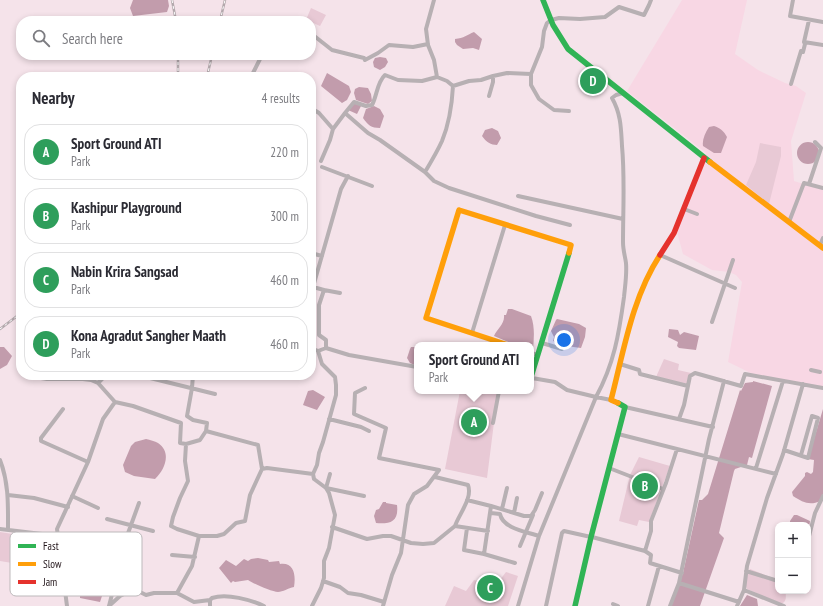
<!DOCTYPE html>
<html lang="en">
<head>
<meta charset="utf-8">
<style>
  :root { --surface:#fff; --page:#f2f2f3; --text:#2b2b33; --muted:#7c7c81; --line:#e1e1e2; --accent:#b45309 }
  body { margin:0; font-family:"PT Sans Narrow",sans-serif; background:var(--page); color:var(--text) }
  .controls { position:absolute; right:12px; bottom:12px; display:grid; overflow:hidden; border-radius:8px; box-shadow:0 2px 6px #0003 }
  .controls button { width:36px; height:36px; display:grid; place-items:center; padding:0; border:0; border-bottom:1px solid var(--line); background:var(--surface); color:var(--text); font:20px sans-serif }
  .you { position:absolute; left:564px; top:340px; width:14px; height:14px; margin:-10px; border:3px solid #fff; border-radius:50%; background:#1a73e8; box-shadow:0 0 0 6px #1a73e833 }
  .badge { display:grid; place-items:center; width:26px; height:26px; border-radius:50%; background:var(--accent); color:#fff; font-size:13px; font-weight:700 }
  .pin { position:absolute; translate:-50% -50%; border:2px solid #fff; box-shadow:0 1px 4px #0006 }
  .popup { position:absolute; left:414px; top:342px; width:120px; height:52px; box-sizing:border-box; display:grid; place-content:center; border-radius:8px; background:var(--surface); filter:drop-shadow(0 1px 3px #0005); font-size:13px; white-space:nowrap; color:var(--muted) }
  .popup b { font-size:15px; color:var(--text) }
  .popup::after { content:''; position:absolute; left:50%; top:100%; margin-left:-8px; border:8px solid transparent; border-top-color:var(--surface) }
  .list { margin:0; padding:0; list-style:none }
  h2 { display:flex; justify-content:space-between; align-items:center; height:52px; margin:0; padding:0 16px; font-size:17px }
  h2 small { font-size:13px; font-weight:400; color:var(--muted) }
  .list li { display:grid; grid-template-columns:26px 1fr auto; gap:12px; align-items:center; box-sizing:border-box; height:56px; margin:0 8px 8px; padding:0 8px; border:1px solid var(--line); border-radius:16px }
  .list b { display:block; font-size:15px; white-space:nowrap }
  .list p { margin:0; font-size:13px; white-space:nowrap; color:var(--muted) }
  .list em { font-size:13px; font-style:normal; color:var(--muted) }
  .icon { flex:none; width:22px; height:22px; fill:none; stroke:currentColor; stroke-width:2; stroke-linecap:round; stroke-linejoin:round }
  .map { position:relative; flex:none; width:823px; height:606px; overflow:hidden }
  .search { position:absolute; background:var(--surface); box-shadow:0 2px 6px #0003; left:16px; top:16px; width:300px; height:44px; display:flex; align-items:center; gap:10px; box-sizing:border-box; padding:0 14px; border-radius:16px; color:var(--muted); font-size:15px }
  .panel { position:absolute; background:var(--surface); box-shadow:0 2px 6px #0003; left:16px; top:72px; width:300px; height:308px; border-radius:16px }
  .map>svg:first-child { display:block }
  .built { fill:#f8d7e4 }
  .green { fill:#e8c9d5 }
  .water { fill:#c29cac }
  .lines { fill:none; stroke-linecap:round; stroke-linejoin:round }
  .street { stroke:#b7b0b3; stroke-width:4 }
  .fast { stroke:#30b455; stroke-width:5.5 }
  .slow { stroke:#ff9f0a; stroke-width:5.5 }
  .jam { stroke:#e5322d; stroke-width:5.5 }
  .rail-casing { stroke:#b3a8ac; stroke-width:2.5 }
  .rail { stroke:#fff; stroke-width:1; stroke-dasharray:3; stroke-linecap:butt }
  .key { fill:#fff; stroke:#bdb9bb; stroke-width:1 }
  .key-label { font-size:11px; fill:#23161b }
</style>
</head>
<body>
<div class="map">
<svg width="823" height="606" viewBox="0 0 823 606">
  <rect width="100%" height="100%" fill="#f5e3ea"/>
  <!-- built -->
  <path class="built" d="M682,0H747L735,54L758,70L785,83L796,86L806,93L791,141L794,181L823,190V389L759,377L728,362L742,282L736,275L729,272L712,270L683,254L677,232L686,202L706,153L627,91Z"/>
  <!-- green -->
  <path class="green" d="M311,8L326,15L320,26L311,22V21L306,20Z
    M585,68L598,76L604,84L599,91L590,86L582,78Z
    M760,143L781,147V156L769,204L746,185L756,162Z
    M664,359L679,364L678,370L691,373L688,386L656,377Z
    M460,391H498L487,478L445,469Z
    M639,457L670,466L649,522L639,520L637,526L619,521L630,475Z
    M0,532L19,535L12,563L0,561Z
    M750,569L778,580V591H786C785,596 788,601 781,604L747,589C744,584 747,574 750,569Z
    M506,572L518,576L508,606H445L454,586L466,591L474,580L496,585Z"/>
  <!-- water -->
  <path class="water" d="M133,0H168L169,6L167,12L133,16L130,8Z
    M474,32L482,39L479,50L473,48L463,49L457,45L455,42V39C464,38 467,35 474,32Z
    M380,57L386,58L388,62L385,67L380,70L374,67L373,62L375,58Z
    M327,73L349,86L351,92L347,100L342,103L321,86Z
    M359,87L368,88L371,94L372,101L368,104L356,100L354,93L355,89Z
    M353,101L362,104L357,114L348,110Z
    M374,106L380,109L384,116L380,128C371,128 368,125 363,118L366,109Z
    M714,126C720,128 724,131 727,137L721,153H714L703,146C702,140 705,133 709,127Z
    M492,128L498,131L501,138L497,145C491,145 486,142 482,136L485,130Z
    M797 153a11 11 0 1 1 22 0a11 11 0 1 1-22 0Z
    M508,309H512L531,316C535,327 534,338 533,349L531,350V345H515L494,336C497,329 505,324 504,315H506Z
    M557,319L579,324L586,328L585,337L581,348L566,346L553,341L554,337L551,331L556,320Z
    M669,329L678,330L680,335L684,332L699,336L696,350L679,348L677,346L678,342L668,337Z
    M0,347H4L12,356L7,365L0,369Z
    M411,347H417V366L410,363L407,358L410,349Z
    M753,381L772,386L752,458L749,457L747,465L735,469L734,471L719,533L724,538L700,606H671L683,573L699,500H702L708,494L740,390L741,391L745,383L753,382Z
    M313,390L325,397L317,410L303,405L308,391Z
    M823,409V494L820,501C810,506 802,502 793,496L792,492L805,476V473L807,472L811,474L813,472L814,460L808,459Z
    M146,439C150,440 155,441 158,443C172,452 165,470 155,479L134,476L125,472L123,465L131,446L135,442Z
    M383,502H386V503L397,505C399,522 390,524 376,523L374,516L376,510L379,509Z
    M794,515H797L810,521L808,535V525H790V521Z
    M79,545V548L92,550L93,551H96L105,554L112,552C112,555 116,565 118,568L115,569C118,575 114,587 109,591L110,592L103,593L100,602L80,598V596L71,593V590C67,586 65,583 67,577L65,575L64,570L72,551Z
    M258,558L268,560L269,562L279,561L280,564C294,562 296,575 294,587C288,588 283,592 278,592C272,592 254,584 248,580L235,582L233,581L231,583L219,568L226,560L236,566L244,559L248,561L251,559Z
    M747,595L757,599L758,606H740Z"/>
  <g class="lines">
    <!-- street -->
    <path class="street" d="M434,0L426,29L428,45L434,60L437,77
      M793,0L790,16L823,22
      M313,35L332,50L364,58L365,60L378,53L389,45L413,47L428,44
      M804,42L823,45
      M251,77L262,55
      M791,84L801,51L803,52L805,44L804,42L809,20
      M453,86L469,81L481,80L493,76L507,73L531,74
      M489,96L493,82V76
      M311,108L319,113L333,129L345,113L368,133L380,140L425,172L434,181L449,188L536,216L570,225
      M569,111L554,110L539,99L531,85V74L542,47L544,31L547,23L551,20L559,18L580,19L605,17L619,7L644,15L649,5L651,0
      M345,113L354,102L366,106L372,105C377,96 377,82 385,75L398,80L422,81L437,77L447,81L453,86
      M311,129H312
      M321,161L330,140L333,129
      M322,167L372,186
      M425,172C431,162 437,152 442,141C449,124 452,105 453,86
      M809,184L821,148L815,142
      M518,196L623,219
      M684,209L697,214
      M789,222L804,183L823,188
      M820,245L823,238
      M311,253L322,256
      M660,255L735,288
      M324,290L340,293
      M712,322L733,260
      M472,333L505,225
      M542,343L562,349
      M311,348L318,351L322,364L335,377L336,385V395L323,442L319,453L317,465L313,474L314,479L326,488L329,493L335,515L329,548L324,561V578L321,588L312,606
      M326,348L349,355L417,367
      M318,351L326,348V340L319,335V305L324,290L313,287L341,189L348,176
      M531,353L538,355
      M620,364L639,370L640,374L688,386
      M811,370L820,372
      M138,375L215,394
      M193,375L192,388L187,416L193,420L207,423L206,431L258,445L262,469
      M29,376L47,379H83L91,380L98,383L115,402L133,406L181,423L180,443L186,444
      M532,378L555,382L567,390L596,397C614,364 619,334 624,297C625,286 627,275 626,263C625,256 623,250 623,242C623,210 625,178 622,146C621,128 621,114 612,98L616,95L623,93
      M98,383L106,375
      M365,388L355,393L354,414L386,428L379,458L439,470L427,486L414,494L408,505L401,553L392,575L383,606
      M625,407L713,427
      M63,409L41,438V441L88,462
      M329,419L361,427L369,431
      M679,419L684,405L690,376L695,373L741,386L745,374L823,388
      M493,423L499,391
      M618,434L776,474
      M784,450L808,458L818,418L812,416L801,455
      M0,460C9,483 8,506 8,530
      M609,468L663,489
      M756,468L783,381
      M330,474L326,488L364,496
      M435,477L468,485C473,498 459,514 455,526
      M8,495L34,498L68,507
      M72,496L98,508
      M467,500L491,506
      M502,509L507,488
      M491,513L500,514C503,529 528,532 539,536
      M514,513L517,498
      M107,519L153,531
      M332,527L367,539L383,536H391L411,543L423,544L434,543L455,526L488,531
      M467,528L464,550L484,554L491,506L524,516H531L535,510L542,493
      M0,529L42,534L59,541
      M199,536L177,529L171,526L173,517L180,498L188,481L185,461L186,444L200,440L206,431
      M592,537L645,551L651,531V521L666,483L677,449
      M808,540L815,513L823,496
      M520,546L533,515
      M645,551L651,555L650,563L682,573
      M484,554L515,563
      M172,555L195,557
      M746,571L778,581
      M323,581L340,587L348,593L361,595L384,602
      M679,583L739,602
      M744,590L784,606
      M177,593L194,602L210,600
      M613,604L618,606
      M67,606L57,529L88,462L103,419L115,402
      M109,606L120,596L130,591H138L146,595L154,593H177L192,566L199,536H217L224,534L236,523L245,521L250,495L262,469L267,468L313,474
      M109,606L127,536L139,503
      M210,606V600L212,598C227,593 251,600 264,606
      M518,606L539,536L596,397L611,400
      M546,606L562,533L564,531L591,537
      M648,606L659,566
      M670,606L679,583L709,439L724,381
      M737,606L744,590L747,566L767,498L783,454L803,384"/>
    <!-- fast -->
    <path class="fast" d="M543,0L553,25L568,49L710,162
      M531,377L569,253
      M575,606L591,537L625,407L618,403"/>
    <!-- slow -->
    <path class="slow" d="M710,162L823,248
      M508,345L426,318L459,210L571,245L569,253
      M618,403L611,400C624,350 632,298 660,255"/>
    <!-- jam -->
    <path class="jam" d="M660,255L674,233L704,158"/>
    <defs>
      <path id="rail" d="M172,0L176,21
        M220,21L225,0
        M178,77V55
        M207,77L212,55
        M0,329L21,313"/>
    </defs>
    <!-- rail casing -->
    <use href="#rail" class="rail-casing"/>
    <!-- rail -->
    <use href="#rail" class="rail"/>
  </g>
  <!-- legend -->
  <rect x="10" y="532" width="132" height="64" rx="6" class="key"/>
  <rect x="18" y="544" width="18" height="4" fill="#30b455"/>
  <rect x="18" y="562" width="18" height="4" fill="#ff9f0a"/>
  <rect x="18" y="580" width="18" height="4" fill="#e5322d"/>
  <g class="key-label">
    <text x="43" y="550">Fast</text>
    <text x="43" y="568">Slow</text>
    <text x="43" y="586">Jam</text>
  </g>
</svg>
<div class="controls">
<button>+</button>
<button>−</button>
</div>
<div class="you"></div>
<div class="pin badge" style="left:474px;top:422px;background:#2e9e5b">A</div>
<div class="popup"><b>Sport Ground ATI</b>Park</div>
<div class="pin badge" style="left:645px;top:486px;background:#2e9e5b">B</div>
<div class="pin badge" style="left:490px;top:588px;background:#2e9e5b">C</div>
<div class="pin badge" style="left:593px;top:81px;background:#2e9e5b">D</div>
<div class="search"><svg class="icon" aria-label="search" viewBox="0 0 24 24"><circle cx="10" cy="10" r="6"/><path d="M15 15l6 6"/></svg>Search here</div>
<section class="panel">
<h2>Nearby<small>4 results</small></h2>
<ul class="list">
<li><span class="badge" style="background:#2e9e5b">A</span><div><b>Sport Ground ATI</b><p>Park</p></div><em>220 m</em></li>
<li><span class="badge" style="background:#2e9e5b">B</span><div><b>Kashipur Playground</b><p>Park</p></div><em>300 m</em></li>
<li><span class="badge" style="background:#2e9e5b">C</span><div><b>Nabin Krira Sangsad</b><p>Park</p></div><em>460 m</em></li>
<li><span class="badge" style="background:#2e9e5b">D</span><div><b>Kona Agradut Sangher Maath</b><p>Park</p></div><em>460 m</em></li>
</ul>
</section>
</div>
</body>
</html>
